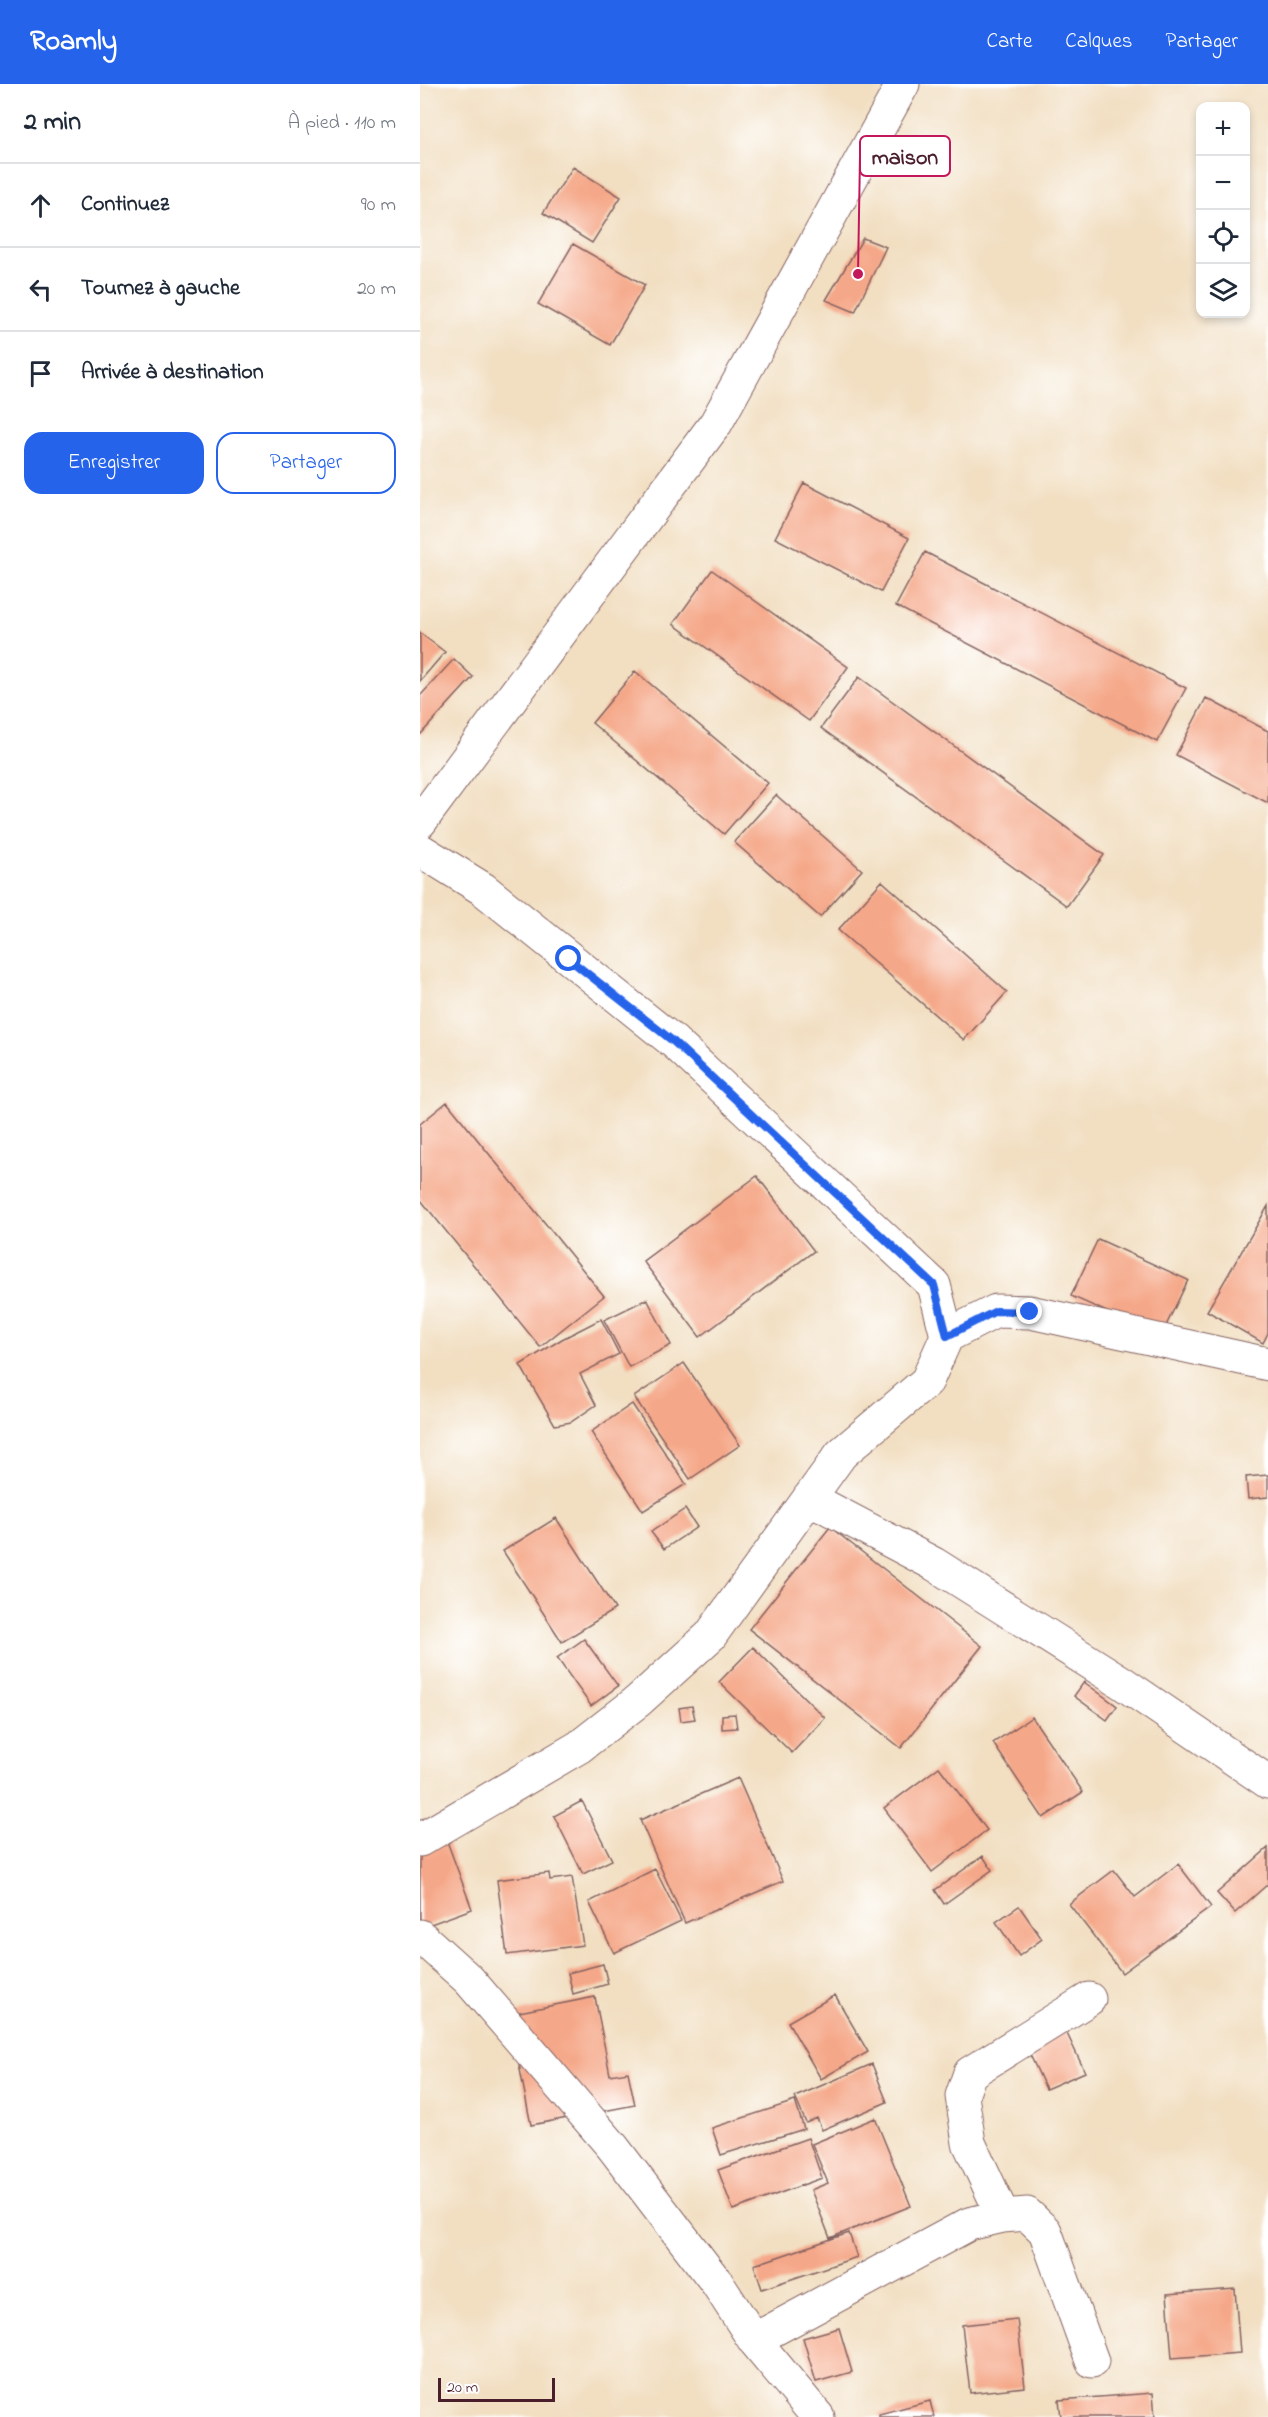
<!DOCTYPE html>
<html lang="fr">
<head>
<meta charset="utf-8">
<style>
  :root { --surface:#fff; --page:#f6f6f7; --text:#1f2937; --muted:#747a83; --line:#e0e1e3; --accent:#2563eb }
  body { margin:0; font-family:"Indie Flower",sans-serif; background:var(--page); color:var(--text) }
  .controls { position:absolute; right:18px; top:18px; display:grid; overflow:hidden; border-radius:12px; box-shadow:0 3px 9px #0003 }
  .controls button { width:54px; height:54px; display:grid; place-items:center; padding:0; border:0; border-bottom:2px solid var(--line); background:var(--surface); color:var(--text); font:30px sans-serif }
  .scale { position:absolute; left:18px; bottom:15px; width:117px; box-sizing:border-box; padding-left:6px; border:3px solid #4a1f2b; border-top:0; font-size:16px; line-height:21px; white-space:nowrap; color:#4a1f2b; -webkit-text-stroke:4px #fff; paint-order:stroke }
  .stop { position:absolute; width:18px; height:18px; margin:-14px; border:4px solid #2563eb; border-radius:50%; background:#fff }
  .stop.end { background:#2563eb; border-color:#fff; box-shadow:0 2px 6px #0008 }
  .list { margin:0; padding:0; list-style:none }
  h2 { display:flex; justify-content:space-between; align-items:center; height:78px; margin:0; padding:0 24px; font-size:26px }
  h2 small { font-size:20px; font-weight:400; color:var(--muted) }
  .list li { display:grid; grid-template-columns:39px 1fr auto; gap:18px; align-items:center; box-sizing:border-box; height:84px; padding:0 24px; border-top:2px solid var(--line) }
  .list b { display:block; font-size:22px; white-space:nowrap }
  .list em { font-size:20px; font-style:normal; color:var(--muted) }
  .actions { display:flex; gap:12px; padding:18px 24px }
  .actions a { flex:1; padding:14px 0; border:2px solid var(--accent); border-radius:18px; text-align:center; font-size:21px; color:var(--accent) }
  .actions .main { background:var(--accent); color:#fff }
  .icon { flex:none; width:33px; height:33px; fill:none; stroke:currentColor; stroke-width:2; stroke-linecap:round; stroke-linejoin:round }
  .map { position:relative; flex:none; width:848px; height:2333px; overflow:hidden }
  header { display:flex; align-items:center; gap:36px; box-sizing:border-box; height:84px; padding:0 30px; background:var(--accent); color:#fff }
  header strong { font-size:28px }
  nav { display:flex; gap:33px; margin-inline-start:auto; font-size:21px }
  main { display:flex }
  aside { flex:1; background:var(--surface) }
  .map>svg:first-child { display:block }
  .building { fill:#f5a889 }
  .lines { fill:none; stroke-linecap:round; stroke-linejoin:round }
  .street-casing { stroke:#856260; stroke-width:35 }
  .street { stroke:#fff; stroke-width:33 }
  .route { stroke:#2563eb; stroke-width:8 }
  .leader { fill:none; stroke:#c2185b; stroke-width:2 }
  .callout-dot { fill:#c2185b; stroke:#fff; stroke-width:2 }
  .callout { fill:#fff; stroke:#c2185b; stroke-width:2 }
  .callout-label { font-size:22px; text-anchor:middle; font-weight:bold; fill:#4a1f2b }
</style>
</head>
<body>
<header>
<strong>Roamly</strong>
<nav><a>Carte</a><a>Calques</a><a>Partager</a></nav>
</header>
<main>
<aside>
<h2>2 min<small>À pied · 110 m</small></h2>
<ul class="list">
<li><svg class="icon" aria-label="ahead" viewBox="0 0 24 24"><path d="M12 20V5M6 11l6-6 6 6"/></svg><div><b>Continuez</b></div><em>90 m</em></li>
<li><svg class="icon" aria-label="left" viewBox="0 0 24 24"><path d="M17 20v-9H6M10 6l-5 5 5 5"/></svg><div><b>Tournez à gauche</b></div><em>20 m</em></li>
<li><svg class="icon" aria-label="arrive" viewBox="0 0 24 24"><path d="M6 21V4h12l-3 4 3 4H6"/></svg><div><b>Arrivée à destination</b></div></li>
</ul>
<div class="actions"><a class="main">Enregistrer</a><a>Partager</a></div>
</aside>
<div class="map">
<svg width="848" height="2333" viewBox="0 0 848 2333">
  <rect width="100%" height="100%" fill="#fff"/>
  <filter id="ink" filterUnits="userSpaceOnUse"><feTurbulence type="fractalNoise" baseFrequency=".0167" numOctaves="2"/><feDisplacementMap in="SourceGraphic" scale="12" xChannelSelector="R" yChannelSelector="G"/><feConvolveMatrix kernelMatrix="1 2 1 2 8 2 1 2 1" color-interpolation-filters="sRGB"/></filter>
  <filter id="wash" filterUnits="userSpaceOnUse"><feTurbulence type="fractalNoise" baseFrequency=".008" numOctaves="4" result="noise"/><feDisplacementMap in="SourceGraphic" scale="24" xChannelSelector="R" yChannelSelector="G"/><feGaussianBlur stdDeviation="1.35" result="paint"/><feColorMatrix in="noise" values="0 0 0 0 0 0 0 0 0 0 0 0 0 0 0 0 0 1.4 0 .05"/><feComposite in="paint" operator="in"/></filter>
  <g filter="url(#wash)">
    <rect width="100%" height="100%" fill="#f2dfc2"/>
    <g id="blocks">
      <!-- building -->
      <path class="building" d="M153,83L201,113L172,159L123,129Z
        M443,154L466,163L435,228L406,216Z
        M153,160L225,201L190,261L118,220Z
        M384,399L489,454L461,508L355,454Z
        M505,468L766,604L737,658L476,522Z
        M292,486L428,583L389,637L253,540Z
        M0,549L25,568L0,597Z
        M34,575L53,593L0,651V612Z
        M215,587L348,699L304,750L172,639Z
        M439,593L684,771L647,822L401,644Z
        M786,614L848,647V719L756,671Z
        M356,711L442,786L400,833L314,758Z
        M462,797L587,908L544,956L418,846Z
        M27,1018L184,1212L120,1263L0,1115V1040Z
        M337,1092L394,1167L280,1253L223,1177Z
        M848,1122V1249L843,1259L787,1227Z
        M678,1155L768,1196L741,1252L651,1212Z
        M227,1215L251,1261L209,1283L184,1236Z
        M181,1235L199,1270L160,1290L176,1321L151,1338L135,1341L100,1281L142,1255Z
        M264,1279L320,1361L270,1395L214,1313Z
        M212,1320L266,1400L223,1427L171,1348Z
        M848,1391V1413L828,1415L826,1393Z
        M265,1425L277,1443L244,1465L231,1448Z
        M136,1434L195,1525L142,1558L83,1467Z
        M410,1443L562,1562L481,1664L329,1545Z
        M164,1555L198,1602L171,1622L137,1574Z
        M333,1563L405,1634L372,1669L299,1598Z
        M664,1598L697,1622L687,1636L654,1612Z
        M272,1622L275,1635L261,1637L259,1624Z
        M315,1630L317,1644L302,1645V1631Z
        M612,1633L663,1708L623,1734L573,1659Z
        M519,1683L567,1746L512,1788L464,1724Z
        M318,1694L363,1797L265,1839L220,1736Z
        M162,1717L192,1776L163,1790L134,1732Z
        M24,1749L52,1825L0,1844V1758Z
        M848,1764V1800L815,1829L797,1809Z
        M563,1772L572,1786L524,1820L515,1806Z
        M758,1780L791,1823L702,1889L649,1820L694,1786L715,1813Z
        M235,1785L261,1837L194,1869L169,1818Z
        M129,1789L130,1796L152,1793L163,1861L87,1871L77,1796Z
        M599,1822L622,1855L599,1872L576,1838Z
        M183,1880L188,1900L153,1910L148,1889Z
        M415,1911L448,1968L401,1995L368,1938Z
        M175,1913L190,1991L208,1988L215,2021L111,2041L89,1930Z
        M644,1943L665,1988L626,2005L605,1960Z
        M452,1980L467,2018L402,2046L397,2034L386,2039L375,2013Z
        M375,2017L384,2045L301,2071L292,2044Z
        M455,2034L491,2122L410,2154L391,2106L408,2099L392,2060Z
        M388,2054L402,2094L313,2126L298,2086Z
        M429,2149L437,2173L342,2205L334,2181Z
        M815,2205L820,2269L752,2274L747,2210Z
        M597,2235L605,2303L550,2309L542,2241Z
        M419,2244L432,2288L396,2298L383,2254Z
        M733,2309L735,2333H641L639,2316Z
        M510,2317L514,2333H459V2330Z"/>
    </g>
  </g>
  <g filter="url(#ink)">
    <use href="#blocks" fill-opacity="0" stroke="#856260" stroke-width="1.5"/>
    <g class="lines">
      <defs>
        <path id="street" d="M0,738L296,339L483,0
          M0,766L63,805L254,958L514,1201L527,1252L507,1297L421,1370L290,1552L218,1617L159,1663L0,1756
          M527,1252L576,1227L610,1228L848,1280
          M389,1414L514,1480L701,1598L848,1698
          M0,1852L49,1896L192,2062L297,2199L334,2256L398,2333
          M583,2132L549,2059L542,2012L550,1989L669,1915
          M334,2256L549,2140L583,2132L607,2130L625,2147L672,2277"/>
      </defs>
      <!-- street casing -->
      <use href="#street" class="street-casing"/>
      <!-- street -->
      <use href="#street" class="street"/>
    </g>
  </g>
  <g class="lines" filter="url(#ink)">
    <!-- route -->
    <path class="route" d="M149,875L254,958L514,1201L527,1252L576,1227L610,1228"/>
  </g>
  <!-- callouts -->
  <path class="leader" d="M438 190L440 72"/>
  <circle class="callout-dot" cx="438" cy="190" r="6"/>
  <rect class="callout" x="440" y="52" width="90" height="40" rx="6"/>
  <g class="callout-label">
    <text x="485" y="80">maison</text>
  </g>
</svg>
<div class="controls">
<button>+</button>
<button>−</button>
<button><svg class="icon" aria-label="locate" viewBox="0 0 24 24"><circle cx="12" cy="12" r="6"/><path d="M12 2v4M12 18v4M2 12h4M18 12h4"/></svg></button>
<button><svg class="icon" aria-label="layers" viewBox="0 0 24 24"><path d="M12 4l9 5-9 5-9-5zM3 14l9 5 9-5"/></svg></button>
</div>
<div class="scale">20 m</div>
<div class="stop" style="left:149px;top:875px"></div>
<div class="stop end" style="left:610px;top:1228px"></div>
</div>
</main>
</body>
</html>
